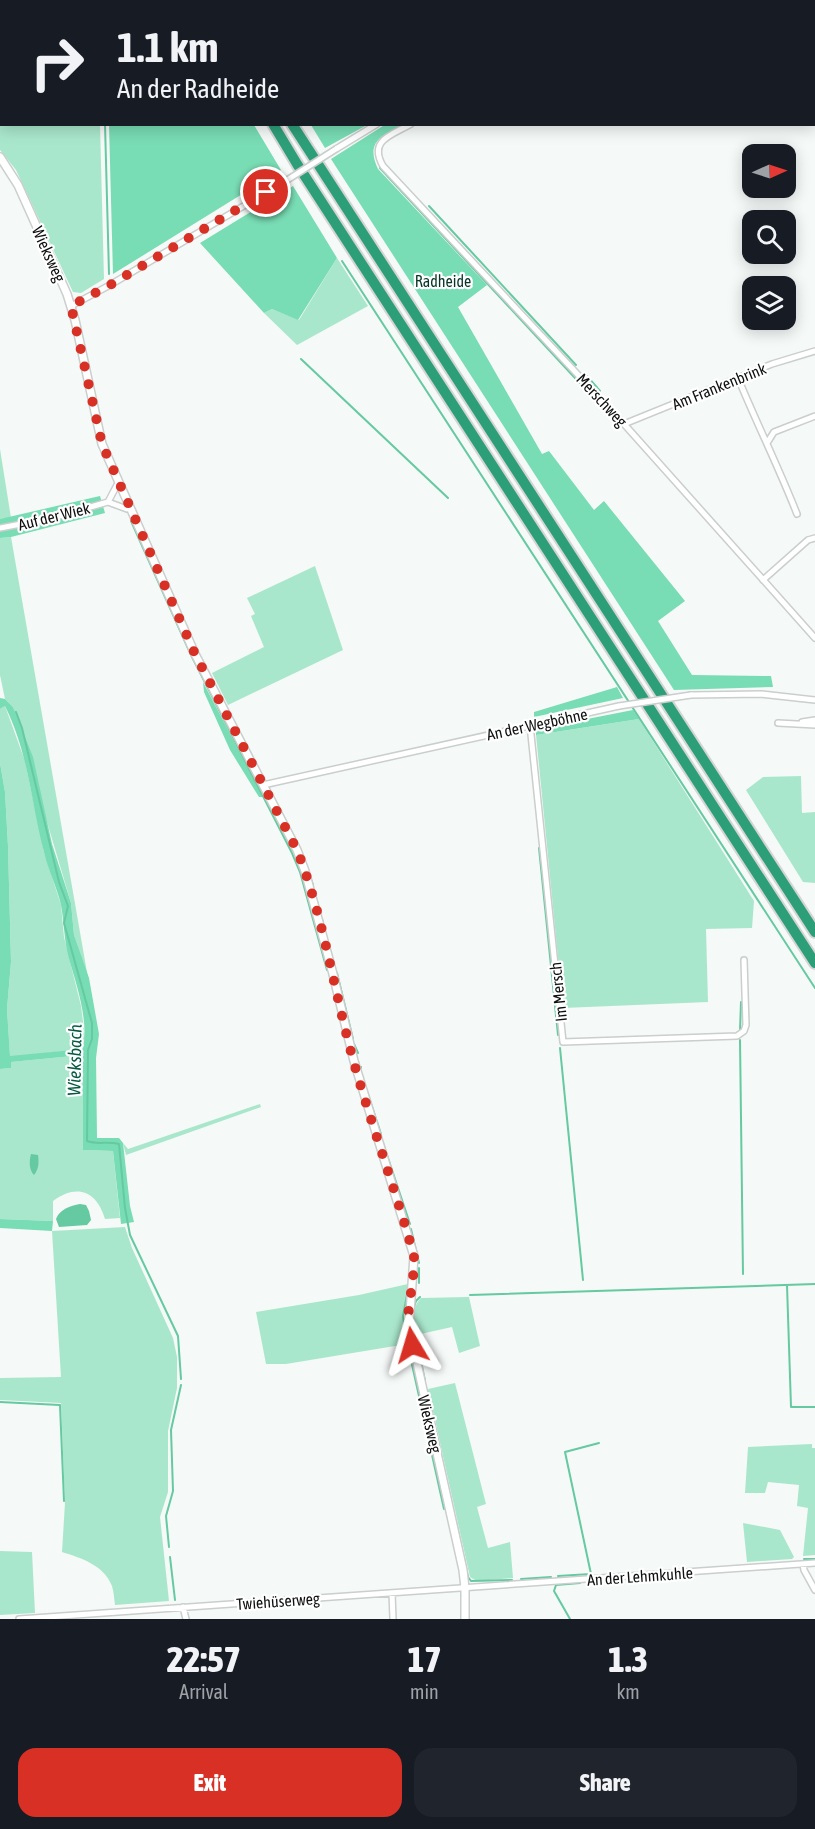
<!DOCTYPE html>
<html lang="en">
<head>
<meta charset="utf-8">
<style>
	:root { --surface:#171b24; --page:#20242c; --text:#f1f3f6; --muted:#9ea1a6; --accent:#d93025 }
	body { margin:0; font-family:"Asap Condensed",sans-serif; background:var(--page); color:var(--text); height:100vh; display:flex; flex-direction:column; font-size:22px; white-space:nowrap }
	* { box-sizing:border-box; margin:0 }
	p { font-size:20px; color:var(--muted) }
	.icon { flex:none; width:33px; height:33px; fill:none; stroke:currentColor; stroke-width:2; stroke-linecap:round; stroke-linejoin:round }
	.map { position:relative; height:1619px; overflow:hidden }
	.drawer { display:flex; flex-direction:column; background:var(--surface); flex:1 }
	.drawer>* { flex:none }
	.hud { position:absolute; left:0px; top:0px; width:816px; height:126px; box-shadow:0 3px 15px #0003; background:#171b24; color:var(--text); overflow:hidden }
	.needle { width:39px; rotate:87deg }
	.tools { position:absolute; left:742px; top:144px; display:grid; gap:12px }
	.tools a { display:grid; place-items:center; width:54px; height:54px; border-radius:12px; background:var(--surface); box-shadow:0 3px 15px #0003; font-size:30px }
	.pin { position:absolute; display:grid; place-items:center; width:51px; height:51px; color:#fff; margin:-26px; border:3px solid #fff; border-radius:50%; box-shadow:0 2px 6px #0007 }
	.me { position:absolute; width:66px; margin:-33px; rotate:353deg; stroke-linejoin:round; filter:drop-shadow(0 0 4px #0008) }
	.turn { display:flex; align-items:center; gap:21px; height:126px; padding:0 18px; font-size:27px }
	.turn .icon { width:78px; height:78px; stroke-width:2.5 }
	.turn b { display:block; font-size:42px; line-height:51px }
	.eta { display:flex; justify-content:space-evenly; align-items:center; height:102px; text-align:center }
	.eta b { font-size:36px; font-weight:800; line-height:42px }
	.button { display:flex; gap:12px; margin-top:auto; padding:12px 18px }
	.button a { flex:1; height:69px; border-radius:18px; background:var(--accent); color:#fff; font-size:24px; font-weight:800; line-height:69px; text-align:center }
	.button a+a { background:var(--page); color:var(--text) }
	.map>svg:first-child { display:block }
</style>
</head>
<body>
<div class="map">
<svg width="815" height="1619" viewBox="0 0 815 1619">
	<rect width="100%" height="100%" fill="#f5f9f7"/>
	<!-- green -->
	<path fill="#a9e7cc" d="M 0,38 L 2,124 L 100,125 L 104,279 L 81,293 L 73,292 L 16,170 L 0,150 Z
		M 337,258 L 368,306 L 297,345 L 264,313 L 272,309 L 299,320 Z
		M 0,449 L 11,518 L 0,519 Z
		M 11,537 L 88,978 L 74,935 L 71,903 L 13,707 L 5,699 L 0,675 L 0,538 Z
		M 315,566 L 343,650 L 228,705 L 212,673 L 264,647 L 251,616 L 255,614 L 247,598 Z
		M 5,706 L 25,761 L 44,852 L 61,905 L 64,937 L 81,1006 L 85,1037 L 84,1049 L 10,1057 L 7,1009 L 11,962 L 8,846 L 5,792 L 0,763 L 0,709 Z
		M 639,719 L 754,901 L 752,928 L 706,929 L 708,1002 L 563,1008 L 536,735 Z
		M 801,776 L 802,813 L 815,812 L 815,883 L 803,882 L 746,790 L 763,777 Z
		M 83,1055 L 84,1150 L 113,1151 L 120,1218 L 105,1219 C 97,1191 77,1183 53,1201 L 53,1221 L 0,1219 L 0,1069 L 10,1068 L 10,1062 Z
		M 260,1104 L 261,1107 L 126,1155 L 123,1143 L 128,1149 Z
		M 125,1227 L 132,1248 L 173,1338 L 177,1357 L 177,1388 L 168,1431 L 168,1492 L 160,1517 L 169,1601 L 115,1605 C 114,1599 114,1592 112,1586 C 104,1565 81,1558 62,1552 L 65,1503 L 61,1403 L 0,1400 L 0,1378 L 61,1377 L 52,1231 Z
		M 408,1284 L 403,1315 L 407,1344 L 286,1364 L 266,1364 L 256,1312 L 359,1295 Z
		M 469,1297 L 480,1346 L 459,1353 L 452,1327 L 416,1335 C 413,1322 411,1308 421,1298 Z
		M 455,1383 L 486,1504 L 477,1507 L 488,1548 L 510,1542 L 513,1578 L 477,1581 L 470,1577 L 428,1389 Z
		M 812,1444 L 812,1448 L 815,1448 L 815,1555 L 803,1556 L 808,1508 L 797,1506 L 799,1485 L 768,1482 L 765,1493 L 745,1493 L 748,1447 Z
		M 743,1523 L 780,1530 L 794,1557 L 792,1559 L 747,1562 Z
		M 0,1551 L 32,1552 L 35,1613 L 0,1615 Z"/>
	<!-- forest -->
	<path fill="#78dcb4" d="M 243,0 L 635,0 L 632,2 Z
		M 386,124 L 403,125 C 382,135 365,142 378,169 L 487,285 L 458,307 L 542,454 L 549,451 L 594,510 L 604,501 L 685,601 L 658,621 L 692,675 L 771,676 L 773,687 L 674,690 L 331,159 Z
		M 109,125 L 254,125 L 281,170 L 113,274 Z
		M 311,125 L 367,125 L 325,148 Z
		M 293,186 L 337,258 L 298,320 L 272,309 L 264,313 L 200,243 Z
		M 100,496 L 105,513 L 11,537 L 0,538 L 0,519 Z
		M 203,682 L 263,797 L 259,797 L 230,750 L 204,692 Z
		M 617,687 L 623,698 L 534,717 L 534,712 Z
		M 0,698 L 5,699 L 13,707 L 33,757 L 52,844 L 71,903 L 74,935 L 89,978 L 99,1034 L 96,1058 L 97,1138 L 119,1138 L 123,1143 L 130,1206 L 134,1222 L 121,1224 L 113,1151 L 83,1150 L 83,1055 L 11,1062 L 11,1068 L 0,1069 L 0,763 L 5,792 L 8,846 L 11,962 L 7,1009 L 10,1056 L 83,1049 C 89,1019 76,984 68,955 C 64,938 64,921 61,905 C 57,887 48,870 44,852 C 31,803 29,754 5,706 L 0,709 Z
		M 633,710 L 639,719 L 536,735 L 536,729 Z
		M 0,1219 L 53,1221 L 52,1231 L 0,1228 Z"/>
	<!-- water -->
	<path fill="#65c9a1" d="M 31,1154 L 38,1155 C 39,1162 39,1169 34,1175 C 29,1170 29,1161 31,1154 Z
		M 80,1204 L 86,1205 L 89,1211 L 91,1220 L 87,1225 L 59,1227 L 56,1219 C 60,1209 70,1206 80,1204 Z"/>
	<g fill="none" stroke-linecap="round" stroke-linejoin="round">
		<!-- stream -->
		<path stroke="#65c9a1" stroke-width="2" d="M 102,0 L 102,2
			M 656,1 L 658,0
			M 105,124 L 109,274
			M 380,168 L 613,419
			M 429,206 L 576,365
			M 342,261 L 815,988
			M 301,359 L 448,498
			M 587,376 L 600,391
			M 131,521 L 191,655 L 292,853 L 300,872 L 327,970
			M 16,712 L 22,728 L 59,882 L 68,906 L 64,923 L 92,1023 L 92,1039 L 88,1050 L 87,1141 C 97,1145 108,1141 119,1144 L 125,1208 L 130,1235 L 178,1336 L 181,1379
			M 539,848 L 558,1035
			M 300,849 L 313,885
			M 315,895 L 321,915
			M 322,919 L 325,931
			M 327,939 L 335,968
			M 337,973 L 353,1039
			M 740,1031 L 741,1002
			M 740,1040 L 743,1274
			M 354,1044 L 358,1053
			M 560,1048 L 583,1280
			M 361,1067 L 360,1070 L 381,1134
			M 383,1143 L 410,1224
			M 411,1229 L 419,1263
			M 419,1268 L 419,1283
			M 787,1285 L 791,1407 L 815,1407
			M 470,1295 L 815,1284
			M 413,1310 L 416,1301 L 420,1297
			M 413,1322 L 425,1381
			M 407,1341 L 403,1316 L 409,1284
			M 409,1351 L 444,1509
			M 427,1390 L 454,1515
			M 0,1402 L 60,1405
			M 60,1405 L 64,1501
			M 456,1522 L 468,1577 L 471,1581 L 512,1580
			M 169,1547 L 166,1516 L 173,1491 L 171,1430 L 181,1385
			M 170,1557 L 175,1600
			M 804,1559 L 815,1559
			M 558,1576 L 591,1574 L 565,1452 L 599,1443
			M 521,1579 L 551,1577
			M 469,1619 L 469,1596
			M 570,1619 L 554,1591 L 556,1585 L 580,1583"/>
		<defs>
			<path id="minor" d="M 644,2 L 647,0
				M 411,124 C 392,135 368,140 383,166 L 624,424 L 815,638
				M 336,149 L 377,124
				M 71,306 L 110,285 L 284,182
				M 738,378 C 757,424 779,468 797,514
				M 624,424 L 772,364 L 815,351
				M 767,443 L 774,432 L 815,416
				M 108,502 L 117,485 L 120,484
				M 0,528 L 52,518 L 108,502 L 127,509 L 130,508
				M 763,580 L 808,540 L 815,538
				M 691,695 L 761,694 L 815,700
				M 802,722 L 815,720
				M 778,723 L 815,725
				M 530,725 L 563,1042 L 737,1036 L 744,1031 L 746,1025 L 744,960
				M 263,785 L 619,706
				M 803,1564 L 804,1570 L 815,1590
				M 392,1593 L 393,1619
				M 183,1607 L 186,1619
				M 19,1619 L 815,1563"/>
			<path id="tertiary" d="M 0,157 L 18,185 L 67,294 L 75,320 L 102,444 L 195,654 L 297,850 L 305,871 L 333,974 L 354,1061 L 414,1256 L 409,1327 L 463,1570 L 465,1588 L 465,1619"/>
			<path id="motorway" d="M 205,0 L 206,2
				M 223,0 L 223,2
				M 273,124 L 297,164 L 815,963
				M 292,124 L 815,932"/>
		</defs>
		<!-- minor casing -->
		<use href="#minor" stroke="#cacecc" stroke-width="8"/>
		<!-- tertiary casing -->
		<use href="#tertiary" stroke="#cacecc" stroke-width="10"/>
		<!-- motorway casing -->
		<use href="#motorway" stroke="#d4d4d4" stroke-width="14"/>
		<!-- minor -->
		<use href="#minor" stroke="#fff" stroke-width="5"/>
		<!-- tertiary -->
		<use href="#tertiary" stroke="#fff" stroke-width="7"/>
		<!-- motorway -->
		<use href="#motorway" stroke="#2d9f78" stroke-width="10"/>
		<defs>
			<path id="minor-bridge" d="M 284,182 L 336,149
				M 619,706 L 691,695"/>
		</defs>
		<!-- minor-bridge casing -->
		<use href="#minor-bridge" stroke="#cacecc" stroke-width="8" stroke-linecap="butt"/>
		<!-- minor-bridge -->
		<use href="#minor-bridge" stroke="#fff" stroke-width="5"/>
	</g>
	<g fill="none" stroke-linecap="round" stroke-linejoin="round">
		<!-- route -->
		<path stroke="#d93025" stroke-width="10" stroke-dasharray="0 18" d="M 266,192 L 110,285 L 71,306 L 102,444 L 195,654 L 297,850 C 324,918 334,992 354,1063 C 372,1127 396,1191 414,1256 L 414,1269 L 408,1316 L 412,1345"/>
	</g>
	<g text-anchor="middle" stroke-width="4.5" stroke-linejoin="round" paint-order="stroke">
		<!-- street labels -->
		<g font-size="16" fill="#0f1010" stroke="#fff">
			<text transform="translate(49 254) rotate(66)" y="6">Wieksweg</text>
			<text transform="translate(719 386) rotate(-22)" y="6">Am Frankenbrink</text>
			<text transform="translate(602 400) rotate(47)" y="6">Merschweg</text>
			<text transform="translate(54 516) rotate(-14)" y="6">Auf der Wiek</text>
			<text transform="translate(537 724) rotate(-12)" y="6">An der Wegböhne</text>
			<text transform="translate(558 992) rotate(-96)" y="6">Im Mersch</text>
			<text transform="translate(430 1424) rotate(77)" y="6">Wieksweg</text>
			<text transform="translate(640 1576) rotate(-4)" y="6">An der Lehmkuhle</text>
			<text transform="translate(278 1601) rotate(-4)" y="6">Twiehüserweg</text>
		</g>
		<!-- park labels -->
		<g font-size="16" fill="#073526" stroke="#fff">
			<text x="443" y="287">Radheide</text>
		</g>
		<!-- water labels -->
		<g font-size="18" font-style="italic" fill="#055a41" stroke="#fff">
			<text transform="translate(75 1060) rotate(-89)" y="6">Wieksbach</text>
		</g>
	</g>
</svg>
<div class="tools">
<a><svg class="needle" viewBox="-14 -14 28 28"><path d="M0-13l5 13h-10z" fill="#e53935"/><path d="M0 13l5-13h-10z" fill="#9ea1a6"/></svg></a>
<a><svg class="icon" aria-label="search" viewBox="0 0 24 24"><circle cx="10" cy="10" r="6"/><path d="M15 15l6 6"/></svg></a>
<a><svg class="icon" aria-label="layers" viewBox="0 0 24 24"><path d="M12 4l9 5-9 5-9-5zM3 14l9 5 9-5"/></svg></a>
</div>
<div class="pin" style="left:266px;top:192px;background:#d93025"><svg class="icon" aria-label="arrive" viewBox="0 0 24 24"><path d="M6 21V4h12l-3 4 3 4H6"/></svg></div>
<svg class="me" style="left:412px;top:1345px" viewBox="-20 -20 40 40"><path d="M0-17L14 15 0 8-14 15z" fill="#d93025" stroke="#fff" stroke-width="4"/></svg>
<div class="hud">
<div class="turn"><svg class="icon" aria-label="right" viewBox="0 0 24 24"><path d="M7 20v-9h11M14 6l5 5-5 5"/></svg><div><b>1.1 km</b>An der Radheide</div></div>
</div>
</div>
<section class="drawer">
<div class="eta">
<div><b>22:57</b><p>Arrival</p></div>
<div><b>17</b><p>min</p></div>
<div><b>1.3</b><p>km</p></div>
</div>
<div class="button"><a>Exit</a><a>Share</a></div>
</section>
</body>
</html>
